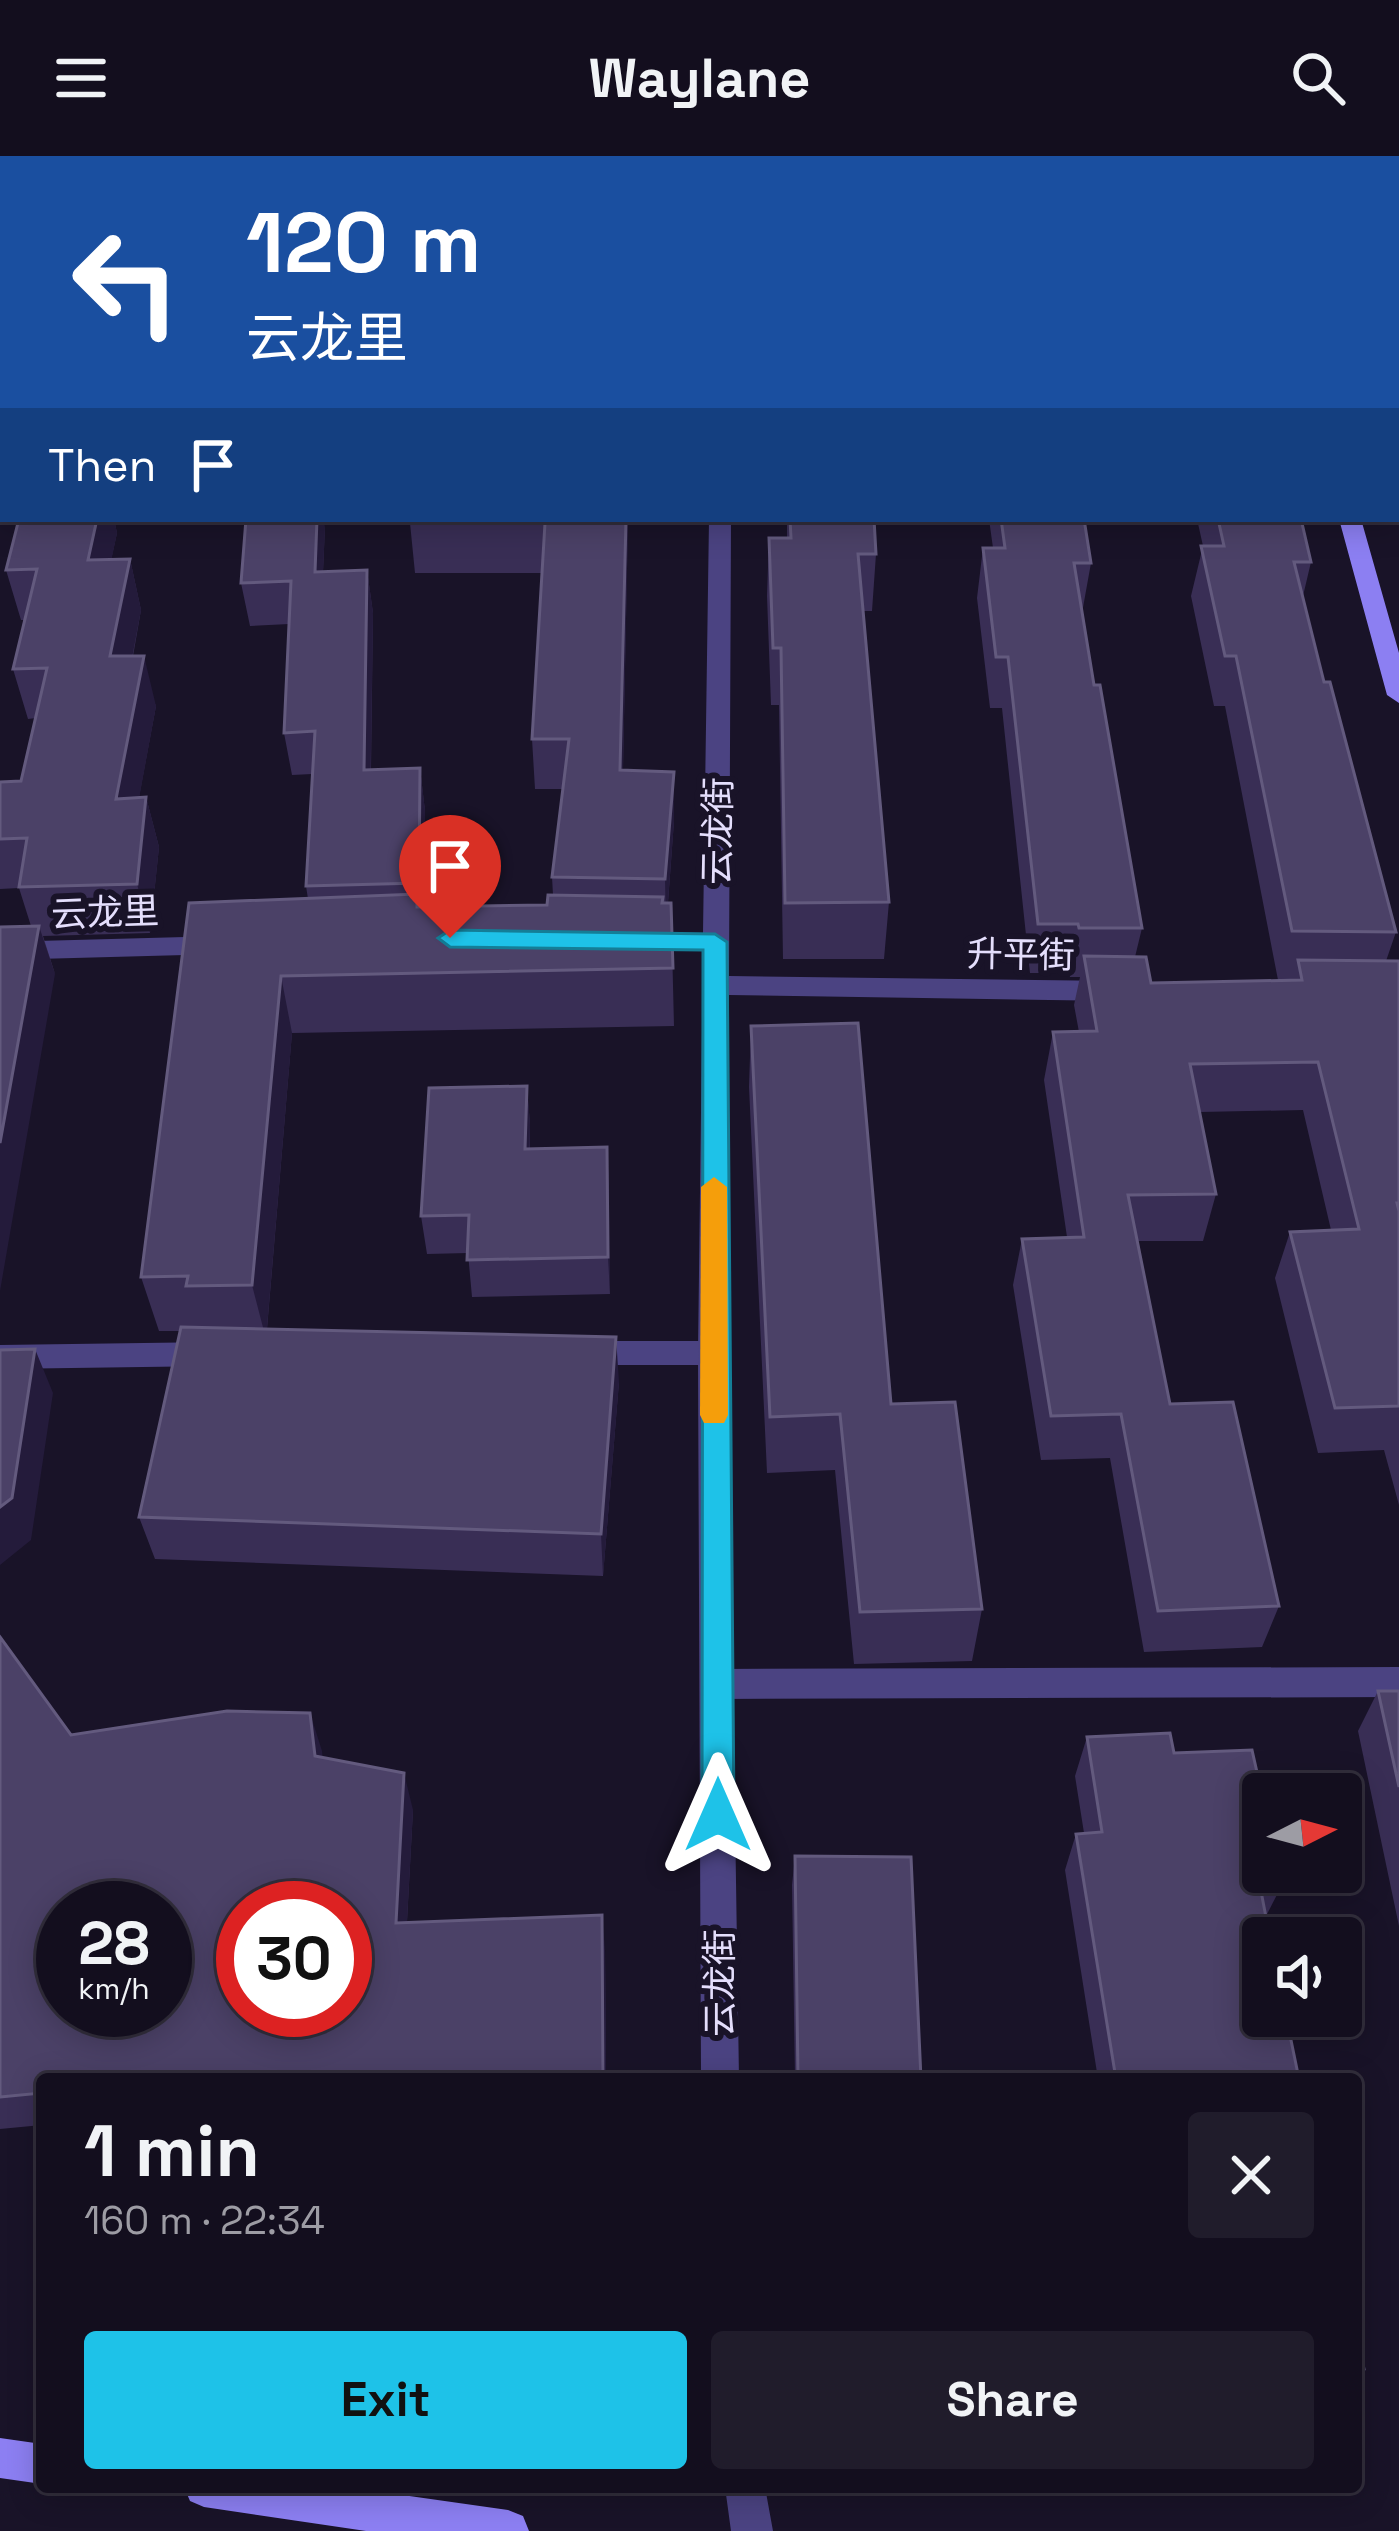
<!DOCTYPE html>
<html lang="en">
<head>
<meta charset="utf-8">
<style>
	:root { --surface:#130e1e; --page:#201c2b; --text:#f1f3f6; --muted:#9d9ca4; --line:#322e3c; --accent:#1ec2e8 }
	body { margin:0; font-family:"Space Grotesk","Noto Sans SC",sans-serif; background:var(--page); color:var(--text); height:100vh; display:flex; flex-direction:column; font-size:45px; white-space:nowrap }
	* { box-sizing:border-box; margin:0 }
	p { font-size:39px; color:var(--muted) }
	.icon { flex:none; width:66px; height:66px; fill:none; stroke:currentColor; stroke-width:2; stroke-linecap:round; stroke-linejoin:round }
	.map { position:relative; flex:1; overflow:hidden }
	.side { position:absolute; left:36px; top:1917px; width:1326px; height:420px; display:flex; flex-direction:column; background:var(--surface); border-radius:12px; box-shadow:0 6px 30px #0003,0 0 0 3px var(--line) }
	.side>* { flex:none }
	.guide { position:absolute; left:0px; top:0px; width:1401px; height:366px; box-shadow:0 6px 30px #0003,0 0 0 3px var(--line); background:#1a4fa0; color:#fff; overflow:hidden }
	.needle { width:78px; rotate:84deg }
	.buttons { position:absolute; left:1242px; top:1617px; display:grid; gap:24px }
	.buttons a { display:grid; place-items:center; width:120px; height:120px; border-radius:12px; background:var(--surface); box-shadow:0 6px 30px #0003,0 0 0 3px var(--line); font-size:60px }
	.speed { position:absolute; left:36px; top:1725px; display:flex; gap:24px; font-size:60px; font-weight:700; text-align:center }
	.speed>* { display:grid; place-content:center; width:156px; height:156px; border-radius:50%; background:var(--surface); box-shadow:0 6px 30px #0003,0 0 0 3px var(--line); line-height:1 }
	.speed small { font-size:30px; font-weight:400 }
	.speed .limit { border:18px solid #d22; background:#fff; color:#111 }
	.pin { position:absolute; display:grid; place-items:center; width:102px; height:102px; color:#fff; margin:-123px -51px; border-radius:50% 50% 50% 0; rotate:-45deg; box-shadow:0 0 12px #0007 }
	.pin .icon { rotate:45deg }
	.me { position:absolute; width:132px; margin:-66px; rotate:0deg; stroke-linejoin:round; filter:drop-shadow(0 0 9px #0008) }
	.turn { display:flex; align-items:center; gap:42px; height:252px; padding:0 48px; font-size:54px }
	.turn .icon { width:156px; height:156px; stroke-width:2.5 }
	.turn b { display:block; font-size:84px; line-height:102px }
	.then { display:flex; align-items:center; height:114px; padding:0 48px; background:#0003; gap:24px; font-size:45px }
	.round { display:grid; place-items:center; flex:none; width:126px; height:126px; border-radius:12px; background:var(--page) }
	.headline { display:flex; align-items:center; justify-content:space-between; height:204px; padding:0 48px }
	h1 { font-size:72px; font-weight:700; line-height:90px }
	.action { display:flex; gap:24px; margin-top:auto; padding:24px 48px }
	.action a { flex:1; height:138px; border-radius:12px; background:var(--accent); color:#111; font-size:48px; font-weight:700; line-height:138px; text-align:center }
	.action a+a { background:var(--page); color:var(--text) }
	header { display:flex; justify-content:space-between; align-items:center; height:156px; padding:0 48px; background:var(--surface); font-size:54px; font-weight:700 }
	.map>svg:first-child { display:block }
</style>
</head>
<body>
<header><svg class="icon" aria-label="menu" viewBox="0 0 24 24"><path d="M4 6h16M4 12h16M4 18h16"/></svg>Waylane<svg class="icon" aria-label="search" viewBox="0 0 24 24"><circle cx="10" cy="10" r="6"/><path d="M15 15l6 6"/></svg></header>
<div class="map">
<svg width="1399" height="2375" viewBox="0 0 1399 2375">
	<rect width="100%" height="100%" fill="#191328"/>
	<g fill="none" stroke-linecap="round" stroke-linejoin="round">
		<!-- lane -->
		<path fill="#4b4382" fill-rule="evenodd" d="M 581,1185 L 713,1185 L 724,1188 L 728,1197 L 724,1206 L 713,1209 L 581,1209 L 570,1206 L 566,1197 L 570,1188 Z
			M 215,1186 L 226,1189 L 230,1198 L 226,1207 L 215,1210 L 0,1213 L 0,1189 Z
			M 1399,1511 L 1399,1541 L 717,1543 L 705,1539 L 700,1528 L 705,1517 L 717,1513 Z"/>
		<!-- street -->
		<path fill="#4b4382" fill-rule="evenodd" d="M 376,0 L 394,0 L 394,3 L 376,3 Z
			M 0,38 L 3,38 L 3,50 L 0,50 Z
			M 1398,54 L 1399,54 L 1399,66 L 1398,66 Z
			M 1398,282 L 1399,282 L 1399,294 L 1398,294 Z
			M 0,346 L 3,346 L 3,360 L 0,360 Z
			M 709,363 L 731,363 L 729,820 L 1117,825 L 1130,835 L 1117,845 L 729,839 L 728,1197 L 739,1923 L 701,1923 L 698,1197 L 703,795 L 636,794 L 623,785 L 636,776 L 703,777 Z
			M 222,780 L 235,789 L 222,798 L 0,804 L 0,786 Z
			M 725,2331 L 765,2331 L 773,2375 L 731,2375 Z"/>
		<!-- secondary -->
		<path fill="#8c7ff2" fill-rule="evenodd" d="M 1246,0 L 1264,0 L 1265,3 L 1247,3 Z
			M 1339,363 L 1361,363 L 1399,497 L 1399,547 L 1387,539 Z
			M 0,2282 L 42,2288 L 42,2328 L 0,2322 Z
			M 184,2331 L 346,2331 L 508,2354 L 523,2360 L 529,2375 L 366,2375 L 204,2351 L 190,2345 Z"/>
	</g>
	<!-- wall -->
	<path fill="#392e55" d="M 753,0 L 830,0 L 830,3 L 753,3 Z
		M 1069,0 L 1206,0 L 1205,3 L 1069,3 Z
		M 0,257 L 3,257 L 3,336 L 0,336 Z
		M 19,363 L 114,363 L 117,377 L 111,404 L 130,403 L 141,454 L 133,500 L 156,550 L 139,641 L 146,641 L 159,691 L 150,777 L 43,780 L 55,818 L 31,770 L 19,732 L 0,733 L 0,626 L 21,625 L 36,562 L 28,563 L 13,513 L 25,464 L 21,464 L 6,414 Z
		M 628,363 L 623,614 L 674,665 L 668,747 L 671,747 L 674,870 L 292,877 L 267,1173 L 619,1226 L 603,1420 L 155,1403 L 139,1361 L 180,1175 L 159,1175 L 141,1121 L 308,743 L 306,730 L 312,618 L 292,619 L 284,577 L 289,468 L 250,470 L 241,427 L 325,371 L 323,416 L 367,414 L 373,457 L 371,614 L 420,612 L 425,655 L 425,751 L 547,749 L 553,739 L 552,721 L 563,633 L 535,633 L 532,583 L 542,417 L 415,417 L 410,367 Z
		M 787,363 L 874,363 L 876,398 L 872,455 L 863,455 L 889,746 L 884,803 L 783,803 L 779,549 L 771,549 L 767,440 L 769,382 L 787,382 Z
		M 989,363 L 1084,363 L 1091,407 L 1082,457 L 1094,529 L 1142,772 L 1135,801 L 1151,827 L 1278,824 L 1225,550 L 1214,550 L 1191,440 L 1203,390 L 1197,363 L 1301,363 L 1311,406 L 1303,440 L 1324,526 L 1396,776 L 1386,805 L 1399,805 L 1399,1349 L 1384,1294 L 1318,1297 L 1275,1122 L 1290,1076 L 1331,1074 L 1303,954 L 1200,956 L 1216,1038 L 1203,1085 L 1137,1085 L 1170,1248 L 1279,1450 L 1262,1491 L 1144,1496 L 1110,1302 L 1041,1304 L 1013,1129 L 1022,1083 L 1067,1081 L 1044,924 L 1053,876 L 1079,876 L 1074,849 L 1080,821 L 1070,821 L 1069,817 L 1030,817 L 1002,552 L 990,552 L 977,442 L 983,392 L 993,392 Z
		M 751,870 L 891,1248 L 982,1453 L 972,1505 L 854,1508 L 835,1314 L 767,1317 L 749,931 Z
		M 527,930 L 530,969 L 530,993 L 607,991 L 610,1138 L 472,1141 L 468,1097 L 427,1098 L 421,1060 Z
		M 0,1481 L 71,1579 L 322,1595 L 322,1601 L 413,1654 L 407,1766 L 605,1793 L 606,1923 L 42,1923 L 42,1969 L 0,1973 Z
		M 1378,1535 L 1399,1535 L 1399,1770 L 1358,1575 Z
		M 1087,1581 L 1174,1597 L 1282,1729 L 1266,1760 L 1299,1923 L 1098,1923 L 1065,1714 L 1076,1678 L 1084,1677 L 1075,1620 Z
		M 795,1700 L 921,1923 L 795,1923 L 792,1729 Z"/>
	<!-- shaded-wall -->
	<path fill="#241b3b" d="M 1158,0 L 1206,0 L 1205,3 L 1158,3 Z
		M 97,363 L 114,363 L 117,377 L 101,454 L 88,404 Z
		M 317,363 L 323,363 L 325,371 L 321,459 L 315,416 Z
		M 626,363 L 628,363 L 622,664 L 620,614 Z
		M 130,403 L 141,454 L 123,550 L 110,500 Z
		M 367,414 L 373,457 L 370,657 L 364,614 Z
		M 144,500 L 156,550 L 130,692 L 116,643 Z
		M 420,612 L 425,655 L 425,769 L 419,727 Z
		M 674,616 L 674,665 L 666,772 L 665,723 Z
		M 146,641 L 159,691 L 150,777 L 137,728 Z
		M 39,770 L 55,818 L 0,1135 L 0,987 Z
		M 281,820 L 292,877 L 266,1183 L 252,1129 Z
		M 527,930 L 530,969 L 529,1031 L 525,993 Z
		M 607,991 L 609,1029 L 610,1138 L 608,1101 Z
		M 616,1181 L 619,1226 L 603,1420 L 601,1378 Z
		M 35,1193 L 53,1237 L 31,1384 L 0,1409 L 0,1351 Z
		M 310,1557 L 322,1595 L 326,1638 L 315,1600 Z
		M 404,1617 L 413,1654 L 405,1801 L 396,1767 Z
		M 602,1759 L 605,1793 L 606,1923 L 603,1923 Z"/>
	<!-- building -->
	<path fill="#4b4167" stroke="#635a7e" stroke-width="3" fill-rule="evenodd" d="M 239,0 L 319,0 L 318,3 L 239,3 Z
		M 436,0 L 488,0 L 488,3 L 436,3 Z
		M 589,0 L 659,0 L 659,3 L 589,3 Z
		M 787,0 L 830,0 L 830,3 L 787,3 Z
		M 922,0 L 996,0 L 996,3 L 922,3 Z
		M 0,257 L 3,257 L 3,308 L 0,308 Z
		M 19,363 L 97,363 L 88,404 L 130,403 L 110,500 L 144,500 L 116,643 L 146,641 L 137,728 L 19,731 L 27,682 L 0,683 L 0,626 L 21,625 L 47,512 L 13,513 L 37,413 L 6,414 Z
		M 246,363 L 317,363 L 315,416 L 367,414 L 364,614 L 420,612 L 419,727 L 306,730 L 315,575 L 284,577 L 291,425 L 241,427 Z
		M 410,363 L 626,363 L 620,614 L 674,616 L 665,723 L 552,721 L 569,583 L 532,583 L 545,367 L 410,367 Z
		M 790,363 L 874,363 L 876,398 L 858,398 L 889,746 L 785,747 L 781,492 L 773,492 L 769,382 L 791,382 Z
		M 1001,363 L 1084,363 L 1091,407 L 1074,407 L 1094,529 L 1100,529 L 1142,772 L 1079,772 L 1078,768 L 1038,768 L 1008,501 L 996,501 L 983,392 L 1005,392 Z
		M 1218,363 L 1301,363 L 1311,406 L 1294,406 L 1324,526 L 1330,526 L 1396,776 L 1292,775 L 1236,500 L 1225,500 L 1201,390 L 1224,390 Z
		M 417,738 L 417,751 L 547,749 L 548,739 L 663,741 L 662,747 L 671,747 L 673,812 L 281,820 L 252,1129 L 186,1130 L 188,1120 L 141,1121 L 189,747 Z
		M 39,770 L 0,987 L 0,771 Z
		M 1084,800 L 1146,801 L 1151,827 L 1302,824 L 1298,804 L 1399,805 L 1399,1047 L 1397,1047 L 1399,1055 L 1399,1250 L 1335,1252 L 1290,1076 L 1359,1073 L 1318,906 L 1190,908 L 1216,1038 L 1128,1039 L 1170,1248 L 1233,1246 L 1279,1450 L 1158,1455 L 1121,1258 L 1051,1260 L 1022,1083 L 1084,1081 L 1053,876 L 1097,875 Z
		M 858,867 L 891,1248 L 955,1246 L 982,1453 L 860,1456 L 840,1258 L 770,1261 L 751,870 Z
		M 527,930 L 525,993 L 607,991 L 608,1101 L 467,1104 L 469,1059 L 421,1060 L 429,932 Z
		M 181,1171 L 616,1181 L 601,1378 L 139,1361 Z
		M 35,1193 L 12,1342 L 0,1351 L 0,1194 Z
		M 0,1481 L 71,1579 L 227,1555 L 310,1557 L 315,1600 L 404,1617 L 396,1767 L 602,1759 L 603,1923 L 238,1923 L 238,1921 L 210,1923 L 42,1923 L 42,1937 L 0,1941 ZM 63,1752 L 165,1752 L 165,1854 L 63,1854 ZM 243,1752 L 345,1752 L 345,1854 L 243,1854 Z
		M 1378,1535 L 1399,1535 L 1399,1631 Z
		M 1170,1577 L 1174,1597 L 1252,1594 L 1263,1643 L 1263,1716 L 1279,1716 L 1282,1729 L 1260,1730 L 1270,1782 L 1263,1782 L 1263,1860 L 1286,1860 L 1299,1923 L 1116,1923 L 1076,1678 L 1102,1676 L 1087,1581 Z
		M 795,1700 L 911,1701 L 921,1923 L 798,1923 Z
		M 1356,2174 L 1364,2213 L 1356,2214 Z"/>
	<!-- route -->
	<path fill="#1ec2e8" stroke="#147e97" stroke-width="3" d="M 450,774 L 715,778 L 727,786 L 734,1659 L 729,1670 L 718,1674 L 707,1670 L 702,1659 L 703,794 L 450,791 L 438,782 Z"/>
	<!-- slow -->
	<path fill="#f59e0b" d="M 714,1021 L 727,1031 L 728,1259 L 724,1267 L 704,1267 L 700,1259 L 701,1031 Z"/>
	<g text-anchor="middle" stroke-width="12" stroke-linejoin="round" paint-order="stroke">
		<!-- street labels -->
		<g font-size="36" fill="#e4defc" stroke="#191328">
			<text transform="translate(717 675) rotate(-89)" y="13">云龙街</text>
			<text transform="translate(105 756) rotate(-2)" y="13">云龙里</text>
			<text transform="translate(1021 798) rotate(1)" y="13">升平街</text>
			<text transform="translate(719 1827) rotate(-90)" y="13">云龙街</text>
		</g>
	</g>
</svg>
<div class="buttons">
<a><svg class="needle" viewBox="-14 -14 28 28"><path d="M0-13l5 13h-10z" fill="#e53935"/><path d="M0 13l5-13h-10z" fill="#9d9ca4"/></svg></a>
<a><svg class="icon" aria-label="sound" viewBox="0 0 24 24"><path d="M4 9h4l5-4v14l-5-4H4zM17 9q2 3 0 6"/></svg></a>
</div>
<div class="speed"><div>28<small>km/h</small></div><div class="limit">30</div></div>
<div class="pin" style="left:450px;top:782px;background:#d93025"><svg class="icon" aria-label="arrive" viewBox="0 0 24 24"><path d="M6 21V4h12l-3 4 3 4H6"/></svg></div>
<svg class="me" style="left:718px;top:1659px" viewBox="-20 -20 40 40"><path d="M0-17L14 15 0 8-14 15z" fill="#1ec2e8" stroke="#fff" stroke-width="4"/></svg>
<div class="guide">
<div class="turn"><svg class="icon" aria-label="left" viewBox="0 0 24 24"><path d="M17 20v-9H6M10 6l-5 5 5 5"/></svg><div><b>120 m</b>云龙里</div></div>
<div class="then">Then<svg class="icon" aria-label="arrive" viewBox="0 0 24 24"><path d="M6 21V4h12l-3 4 3 4H6"/></svg></div>
</div>
<section class="side">
<div class="headline"><div><h1>1 min</h1><p>160 m · 22:34</p></div><a class="round"><svg class="icon" aria-label="close" viewBox="0 0 24 24"><path d="M6 6l12 12M18 6L6 18"/></svg></a></div>
<div class="action"><a>Exit</a><a>Share</a></div>
</section>
</div>
</body>
</html>
